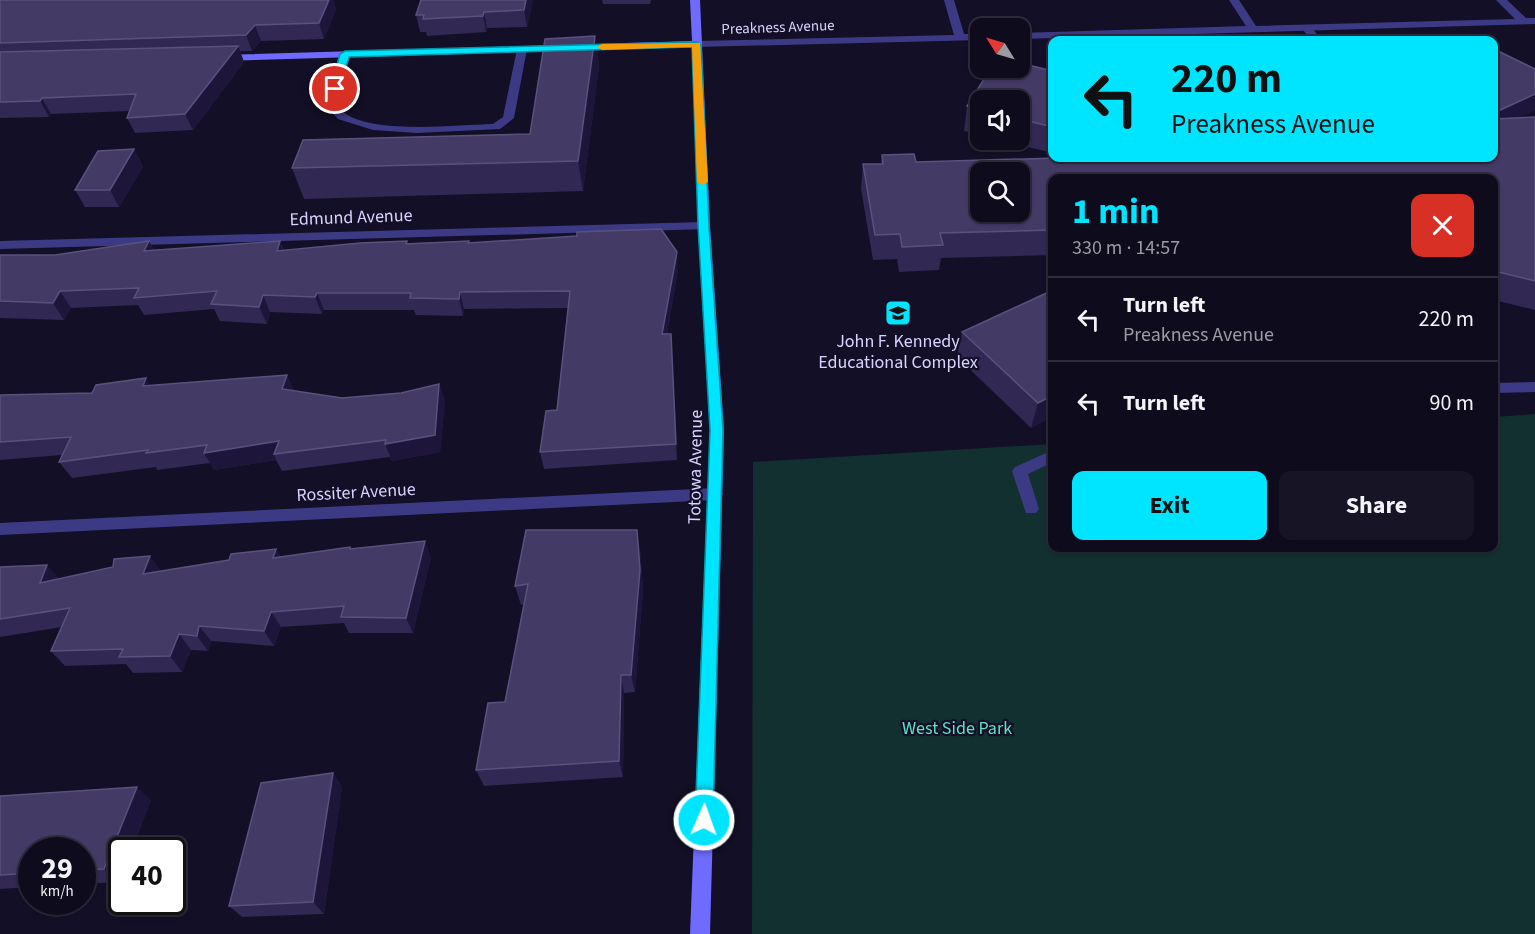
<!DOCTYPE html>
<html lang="en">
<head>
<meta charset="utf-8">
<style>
	:root { --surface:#0e0b1c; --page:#171425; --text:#f1f3f6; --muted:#9b9ba3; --line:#2e2b3b; --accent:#00e5ff }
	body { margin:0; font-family:"Source Sans 3",sans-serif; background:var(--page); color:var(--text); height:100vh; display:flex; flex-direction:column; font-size:22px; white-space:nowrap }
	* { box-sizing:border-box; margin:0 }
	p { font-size:20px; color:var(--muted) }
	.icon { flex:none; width:33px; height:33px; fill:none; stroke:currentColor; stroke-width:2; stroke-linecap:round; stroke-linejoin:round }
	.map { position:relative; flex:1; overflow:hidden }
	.drawer { position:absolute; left:1048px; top:174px; width:450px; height:378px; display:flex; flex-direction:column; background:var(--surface); border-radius:12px; box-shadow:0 2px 4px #0004,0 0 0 2px var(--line) }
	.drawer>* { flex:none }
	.hud { position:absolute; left:1048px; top:36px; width:450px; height:126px; border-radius:12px; box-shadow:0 2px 4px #0004,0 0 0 2px var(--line); background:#00e5ff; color:#111; overflow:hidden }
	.needle { width:39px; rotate:307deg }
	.fabs { position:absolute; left:970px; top:18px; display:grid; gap:12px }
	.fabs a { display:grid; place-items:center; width:60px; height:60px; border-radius:12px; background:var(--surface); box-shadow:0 2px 4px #0004,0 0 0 2px var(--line); font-size:30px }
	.speed { position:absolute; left:18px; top:837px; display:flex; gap:12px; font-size:30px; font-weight:700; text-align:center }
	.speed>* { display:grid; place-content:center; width:78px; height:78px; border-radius:50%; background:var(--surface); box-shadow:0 2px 4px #0004,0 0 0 2px var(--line); line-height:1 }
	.speed small { font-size:15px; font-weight:400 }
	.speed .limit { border:3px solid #111; border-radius:9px; background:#fff; color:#111 }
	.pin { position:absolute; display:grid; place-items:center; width:51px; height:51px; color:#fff; margin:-26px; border:3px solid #fff; border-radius:50%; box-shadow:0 2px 6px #0007 }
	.me { position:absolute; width:66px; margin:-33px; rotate:2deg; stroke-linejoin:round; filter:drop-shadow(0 0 4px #0008) }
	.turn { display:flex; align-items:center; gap:21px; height:126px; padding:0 24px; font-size:27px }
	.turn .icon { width:78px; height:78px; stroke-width:2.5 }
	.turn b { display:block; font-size:42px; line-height:51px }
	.round { display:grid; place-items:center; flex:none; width:63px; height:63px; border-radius:12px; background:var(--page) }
	.headline { display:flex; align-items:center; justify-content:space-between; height:102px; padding:0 24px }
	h1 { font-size:36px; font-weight:700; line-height:45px; color:var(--accent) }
	.cta { display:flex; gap:12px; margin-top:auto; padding:12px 24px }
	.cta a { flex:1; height:69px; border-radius:12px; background:var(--accent); color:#111; font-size:24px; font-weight:700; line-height:69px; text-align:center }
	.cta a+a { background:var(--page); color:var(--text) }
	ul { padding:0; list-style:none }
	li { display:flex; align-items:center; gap:18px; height:84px; padding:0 24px; border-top:2px solid var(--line) }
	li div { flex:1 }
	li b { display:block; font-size:22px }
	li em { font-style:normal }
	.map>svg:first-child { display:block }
</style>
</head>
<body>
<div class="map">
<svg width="1535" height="934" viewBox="0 0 1535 934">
	<rect width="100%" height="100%" fill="#130f26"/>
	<!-- green -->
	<path fill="#12302f" d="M 1535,414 L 1535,934 L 752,934 L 753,462 L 1053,444 L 1053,548 L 1494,548 L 1494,417 Z"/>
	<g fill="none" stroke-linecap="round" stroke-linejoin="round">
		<!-- lane -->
		<path fill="#3d3a85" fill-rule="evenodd" d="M 1302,26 L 1310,26 L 1322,40 L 1312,40 L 1301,28 Z
			M 522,46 L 527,49 L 514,118 L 500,129 L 417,133 L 373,130 L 338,119 L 325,105 L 340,54 L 345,51 L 350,54 L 336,104 C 339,107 342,112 346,114 C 376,134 456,125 493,124 L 503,117 L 517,49 Z
			M 1535,382 L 1535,392 L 1494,393 L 1494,383 Z
			M 1053,450 L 1053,462 L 1028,474 L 1039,509 L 1036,513 L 1026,513 L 1012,471 L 1015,467 Z"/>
		<!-- street -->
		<path fill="#3d3a85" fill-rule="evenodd" d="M 944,0 L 954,0 L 964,34 L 981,34 L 981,40 L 697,47 L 692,44 L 697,41 L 954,35 Z
			M 1229,0 L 1239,0 L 1256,26 L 1515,19 L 1496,0 L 1507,0 L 1526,18 L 1535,18 L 1535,24 L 1020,39 L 1020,33 L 1246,26 Z
			M 704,222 L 708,223 L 708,229 L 0,249 L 0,241 Z
			M 715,488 L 720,490 L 723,494 L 720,498 L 715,500 L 0,535 L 0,523 Z"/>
		<!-- secondary -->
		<path fill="#6f6bff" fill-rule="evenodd" d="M 690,0 L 700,0 L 710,226 L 724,430 L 710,934 L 690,934 L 710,430 L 698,226 L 692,47 L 223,61 L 218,58 L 223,55 L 692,41 Z"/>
	</g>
	<!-- wall -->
	<path fill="#312854" d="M 0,0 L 333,0 L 336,9 L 324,39 L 261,41 L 252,51 L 240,51 L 244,62 L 193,130 L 135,133 L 127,118 L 130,111 L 51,114 L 49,117 L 0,118 Z
		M 533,0 L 527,27 L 487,28 L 486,32 L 427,36 L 426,32 L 420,32 L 416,15 Z
		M 602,0 L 651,0 L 650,4 L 603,4 Z
		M 595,36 L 599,66 L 583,191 L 304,199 L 292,168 L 530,134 Z
		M 1020,63 L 1053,71 L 1053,153 L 999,140 L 1020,140 L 1020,100 L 981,100 L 981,135 L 964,131 L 967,106 L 991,68 L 1020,68 Z
		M 1522,117 L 1535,117 L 1535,310 L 1494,300 L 1494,178 L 1053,178 L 1053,255 L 941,258 L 939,270 L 899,272 L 897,259 L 873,260 L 861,189 L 863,164 L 881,164 L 882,155 L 916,162 L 1494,158 Z
		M 134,149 L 143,167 L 119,207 L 85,207 L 75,190 Z
		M 149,241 L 154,250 L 280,241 L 284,250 L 407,243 L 469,241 L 469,243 L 678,269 L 667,334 L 671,334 L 672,351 L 677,460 L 544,469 L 540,452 L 557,410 L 568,308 L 464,309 L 463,316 L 416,315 L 414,310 L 324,310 L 322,314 L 270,312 L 267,324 L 220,321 L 214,309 L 144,315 L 138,305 L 71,308 L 64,320 L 0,318 L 0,255 L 55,255 Z
		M 962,332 L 1053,416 L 1031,428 L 957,357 Z
		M 287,375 L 294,391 L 342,398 L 401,393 L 439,384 L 445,401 L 440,452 L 392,461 L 390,457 L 282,471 L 276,460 L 214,470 L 210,463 L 157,470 L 156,467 L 72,478 L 59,462 L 62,455 L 0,460 L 0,395 L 92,393 L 151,386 Z
		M 350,547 L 351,549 L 431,557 L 413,633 L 349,633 L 344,623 L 281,627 L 274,646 L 211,641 L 208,651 L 191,650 L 182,672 L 133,673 L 126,664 L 65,666 L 51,651 L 62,627 L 0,637 L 0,567 L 59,579 L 161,571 L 229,560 L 276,549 L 281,557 Z
		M 640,549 L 643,589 L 635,692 L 624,693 L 623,777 L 484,786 L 476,770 L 505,702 L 524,604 L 521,605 L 515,586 Z
		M 333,773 L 342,787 L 324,914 L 242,917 L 229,906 Z
		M 0,795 L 1,796 L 151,800 L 119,882 L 82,884 L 82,850 L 32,850 L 32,887 L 0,889 Z"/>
	<!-- shaded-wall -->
	<path fill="#1d163a" d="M 329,0 L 333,0 L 336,9 L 324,39 L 319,23 Z
		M 526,0 L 533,0 L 527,27 L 524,10 Z
		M 484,12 L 487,28 L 486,32 L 483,16 Z
		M 255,25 L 261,41 L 252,51 L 246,35 Z
		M 595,36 L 599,66 L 583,191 L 578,161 Z
		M 238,46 L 244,62 L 193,130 L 185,114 Z
		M 1535,94 L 1535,111 L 1494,131 L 1494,113 Z
		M 42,98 L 51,114 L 49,117 L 40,101 Z
		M 134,149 L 143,167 L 119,207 L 110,190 Z
		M 149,241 L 158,258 L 144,251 Z
		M 280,241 L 287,258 L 277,251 Z
		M 677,252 L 678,269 L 664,351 L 662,334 Z
		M 60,291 L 71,308 L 64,320 L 53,303 Z
		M 460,292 L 464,309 L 463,316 L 459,299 Z
		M 317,293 L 324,310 L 322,314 L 315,297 Z
		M 263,295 L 270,312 L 267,324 L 259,307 Z
		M 671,334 L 672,351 L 677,460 L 676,444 Z
		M 287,375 L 295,393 L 282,389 Z
		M 146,378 L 156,395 L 143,386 Z
		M 439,384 L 445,401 L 440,452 L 392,461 L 385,444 Z
		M 1053,395 L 1053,416 L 1031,428 L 1038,403 Z
		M 279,441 L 274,454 L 276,460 L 214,470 L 204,453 Z
		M 637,530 L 640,549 L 643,589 L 635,692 L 631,675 Z
		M 425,541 L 431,557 L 413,633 L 406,618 Z
		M 276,549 L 285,565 L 273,558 Z
		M 150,556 L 162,572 L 143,574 Z
		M 47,565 L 61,581 L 40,583 Z
		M 271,612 L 281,627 L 274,646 L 264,631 Z
		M 199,626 L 211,641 L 208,651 L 197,636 Z
		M 179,634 L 191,650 L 182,672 L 170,656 Z
		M 621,675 L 624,693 L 623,777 L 619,761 Z
		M 333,773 L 342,787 L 324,914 L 313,902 Z
		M 137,787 L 151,800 L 131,850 L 122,850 L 122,876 L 119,882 L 104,869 Z"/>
	<!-- building -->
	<path fill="#433a66" stroke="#5a527e" stroke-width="1.5" fill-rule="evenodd" d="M 0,0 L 329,0 L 319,23 L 255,25 L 246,35 L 0,43 Z
		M 421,0 L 526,0 L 524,10 L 484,12 L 483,16 L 423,19 L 424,15 L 416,15 Z
		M 595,36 L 578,161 L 292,168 L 303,140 L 530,134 L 545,39 Z
		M 238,46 L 185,114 L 127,118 L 136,94 L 42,98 L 40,101 L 0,102 L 0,52 Z
		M 1494,49 L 1535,69 L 1535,94 L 1494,113 Z
		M 1020,63 L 1053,71 L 1053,127 L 1020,119 L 1020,100 L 981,100 L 981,110 L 967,106 L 991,68 L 1020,68 Z
		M 1535,117 L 1535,281 L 1494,271 L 1494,178 L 1053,178 L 1053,230 L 940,233 L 943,245 L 902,247 L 900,234 L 875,235 L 863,164 L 883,164 L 882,155 L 914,154 L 916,162 L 1057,158 L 1494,158 L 1494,119 ZM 981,172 L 1020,172 L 1020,212 L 981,212 Z
		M 134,149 L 110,190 L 75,190 L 98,151 Z
		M 661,229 L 677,252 L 662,334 L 671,334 L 676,444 L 540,452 L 546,411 L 557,410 L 570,291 L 460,292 L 459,299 L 410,298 L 411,293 L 317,293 L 315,297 L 263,295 L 259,307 L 211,304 L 217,291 L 134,298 L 139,288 L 60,291 L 53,303 L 0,301 L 0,255 L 55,255 L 149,241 L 144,251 L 280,241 L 277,251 L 360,243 L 407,241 L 406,244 L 469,241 L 468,243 L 577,236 L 577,232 Z
		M 1053,290 L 1053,395 L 1038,403 L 962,332 Z
		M 287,375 L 282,389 L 342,398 L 401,393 L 439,384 L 435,435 L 385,444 L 386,440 L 274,454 L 279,441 L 204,453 L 207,445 L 146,453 L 148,450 L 59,462 L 71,437 L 0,442 L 0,395 L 92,393 L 96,385 L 146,378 L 143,386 Z
		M 526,530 L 637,530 L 640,570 L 631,675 L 621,675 L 619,761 L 476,770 L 488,703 L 505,702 L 528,584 L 515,586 Z
		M 425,541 L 406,618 L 341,617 L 344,606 L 271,612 L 264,631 L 199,626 L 197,636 L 179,634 L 170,656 L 119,657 L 123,649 L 51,651 L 70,608 L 0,619 L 0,567 L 47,565 L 40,583 L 113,567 L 114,559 L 150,556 L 143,574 L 229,560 L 231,554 L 276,549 L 273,558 L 350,547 L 350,549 Z
		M 333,773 L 313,902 L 229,906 L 261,783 Z
		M 137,787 L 104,869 L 82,870 L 82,850 L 32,850 L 32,873 L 0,875 L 0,796 Z"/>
	<!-- route -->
	<path fill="#00e5ff" stroke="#0095a6" stroke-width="1.5" d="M 697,42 L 701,45 L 709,226 L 723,430 L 713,820 L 710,826 L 704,829 L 698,826 L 695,820 L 710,430 L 698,226 L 692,47 L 349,57 L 340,89 L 335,92 L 330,89 L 340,54 L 345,51 Z"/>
	<!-- slow -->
	<path fill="#f59e0b" d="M 700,43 L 708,182 L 702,185 L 697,182 L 692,47 L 602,50 L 597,47 L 602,44 Z"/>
	<!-- icons -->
	<defs>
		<symbol id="school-square" viewBox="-11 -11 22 22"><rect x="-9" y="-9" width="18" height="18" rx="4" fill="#00e5ff" stroke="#130f26"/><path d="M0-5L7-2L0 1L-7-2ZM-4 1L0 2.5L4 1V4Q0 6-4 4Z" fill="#111"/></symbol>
	</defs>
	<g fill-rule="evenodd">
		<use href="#school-square" x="883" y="298" width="30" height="30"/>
	</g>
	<g text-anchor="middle" stroke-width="4.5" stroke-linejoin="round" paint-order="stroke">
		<!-- far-street labels -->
		<g font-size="15" fill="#d9d4ff" stroke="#130f26">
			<text transform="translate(778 27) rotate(-2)" y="5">Preakness Avenue</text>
		</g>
		<!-- street labels -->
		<g font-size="18" fill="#d9d4ff" stroke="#130f26">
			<text transform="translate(351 217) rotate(-2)" y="6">Edmund Avenue</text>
			<text transform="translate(695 467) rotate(-89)" y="6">Totowa Avenue</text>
			<text transform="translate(356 492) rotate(-3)" y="6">Rossiter Avenue</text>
		</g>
		<!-- poi labels -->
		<g font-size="18" fill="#d9d4ff" stroke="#130f26">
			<text x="898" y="347">John F. Kennedy<tspan x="898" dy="21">Educational Complex</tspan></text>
		</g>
		<!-- park labels -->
		<g font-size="18" fill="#5fe0c0" stroke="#130f26">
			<text x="957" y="734">West Side Park</text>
		</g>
	</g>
</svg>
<div class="fabs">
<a><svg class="needle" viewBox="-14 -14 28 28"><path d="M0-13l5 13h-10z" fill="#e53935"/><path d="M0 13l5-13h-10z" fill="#9b9ba3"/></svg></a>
<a><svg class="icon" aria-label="sound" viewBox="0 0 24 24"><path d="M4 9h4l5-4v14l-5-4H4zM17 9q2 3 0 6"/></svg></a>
<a><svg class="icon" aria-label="search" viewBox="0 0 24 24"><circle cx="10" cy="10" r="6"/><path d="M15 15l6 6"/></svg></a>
</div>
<div class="speed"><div>29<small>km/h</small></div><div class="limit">40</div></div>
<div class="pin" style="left:335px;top:89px;background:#d93025"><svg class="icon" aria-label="arrive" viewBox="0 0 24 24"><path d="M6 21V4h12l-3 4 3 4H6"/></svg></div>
<svg class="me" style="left:704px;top:820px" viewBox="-20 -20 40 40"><circle r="17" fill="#00e5ff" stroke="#fff" stroke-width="3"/><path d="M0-11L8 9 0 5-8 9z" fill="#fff"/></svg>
<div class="hud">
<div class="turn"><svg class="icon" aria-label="left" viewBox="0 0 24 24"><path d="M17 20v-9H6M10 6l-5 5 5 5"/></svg><div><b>220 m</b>Preakness Avenue</div></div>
</div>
<section class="drawer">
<div class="headline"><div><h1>1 min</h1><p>330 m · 14:57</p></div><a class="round" style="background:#d93025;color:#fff"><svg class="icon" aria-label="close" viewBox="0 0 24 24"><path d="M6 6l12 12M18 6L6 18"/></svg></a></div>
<ul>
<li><svg class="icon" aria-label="left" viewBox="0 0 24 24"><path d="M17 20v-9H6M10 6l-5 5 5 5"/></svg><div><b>Turn left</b><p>Preakness Avenue</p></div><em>220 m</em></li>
<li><svg class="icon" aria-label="left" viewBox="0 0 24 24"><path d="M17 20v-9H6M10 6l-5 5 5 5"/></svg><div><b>Turn left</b></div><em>90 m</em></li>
</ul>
<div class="cta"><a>Exit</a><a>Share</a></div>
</section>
</div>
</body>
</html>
